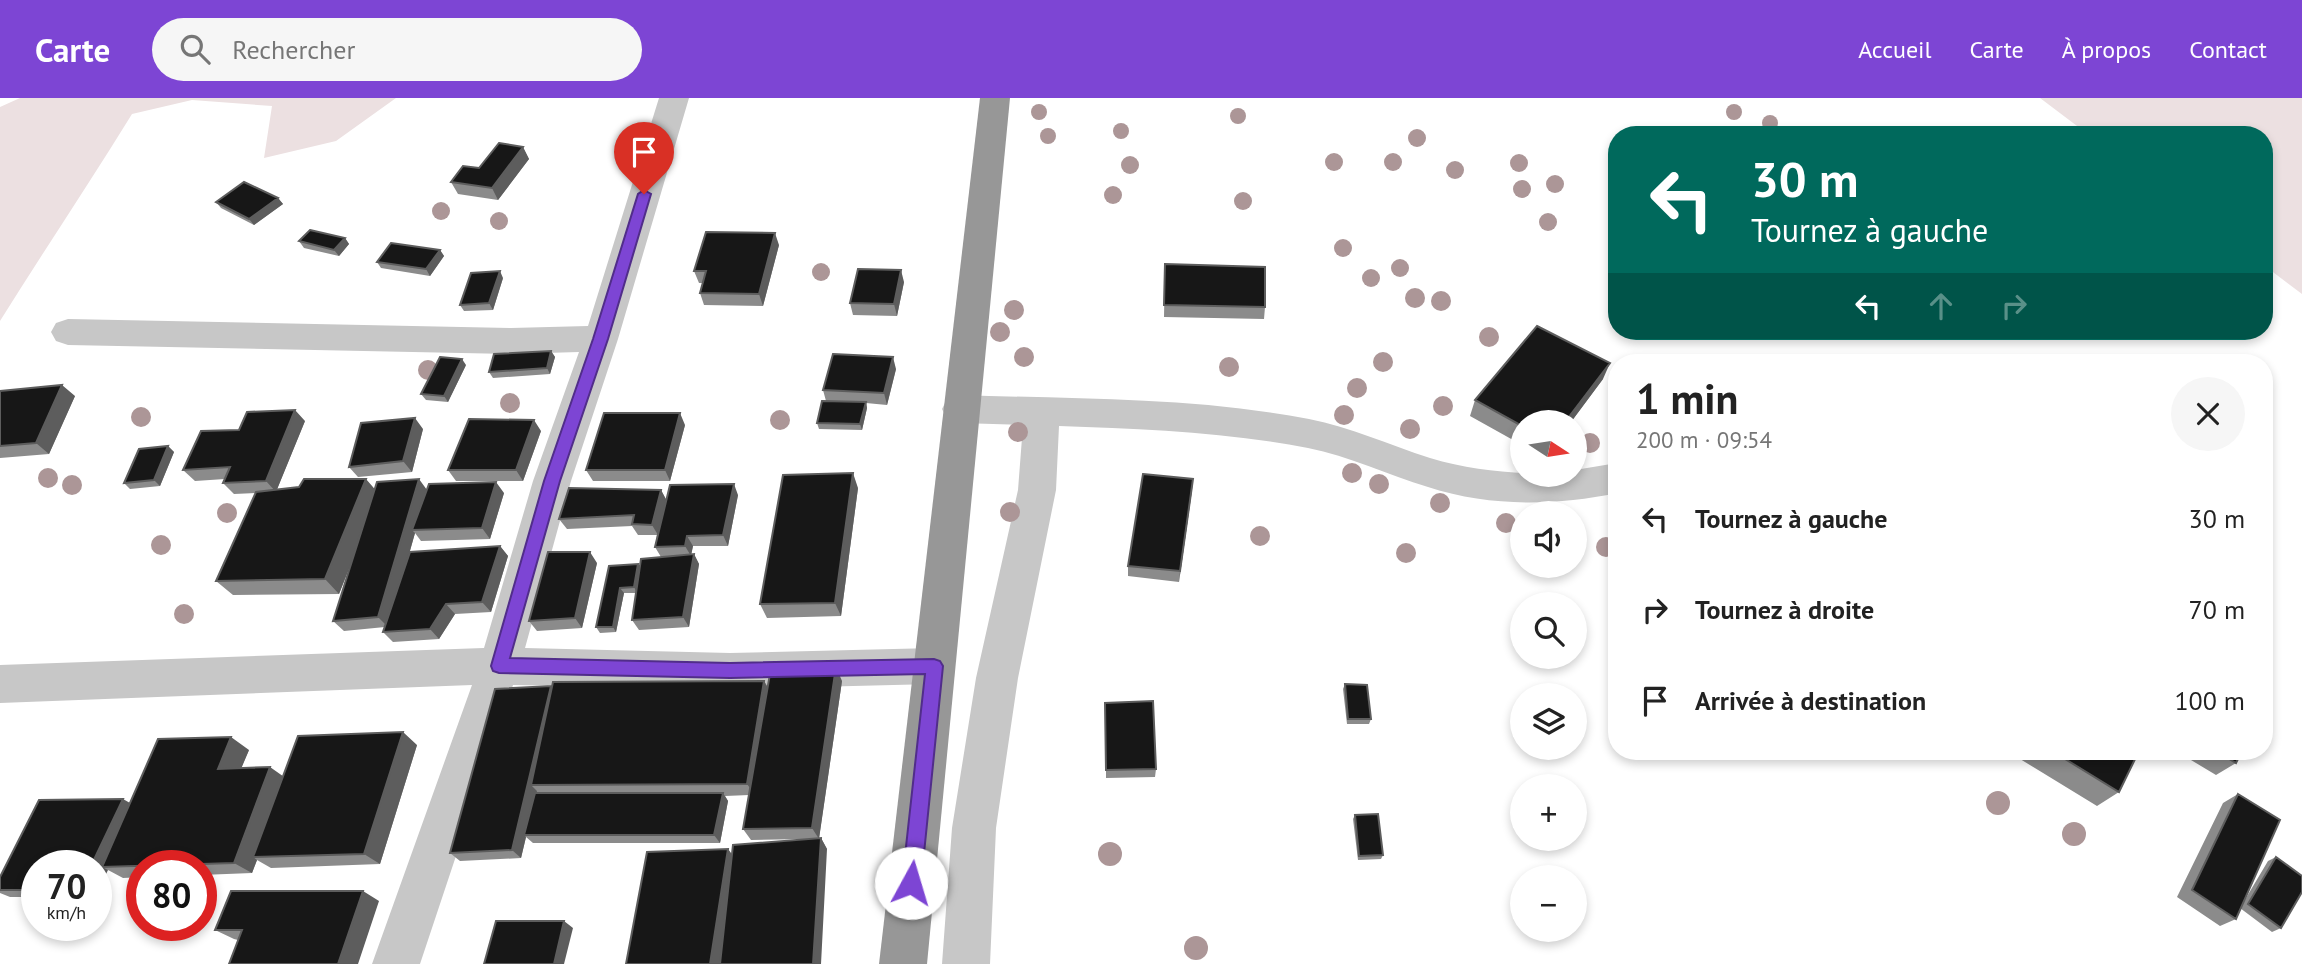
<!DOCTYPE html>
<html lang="fr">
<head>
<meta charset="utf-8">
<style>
	:root { --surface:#fff; --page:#f6f6f6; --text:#222; --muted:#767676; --accent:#7d45d4 }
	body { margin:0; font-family:"PT Sans",sans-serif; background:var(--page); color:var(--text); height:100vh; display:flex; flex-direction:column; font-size:26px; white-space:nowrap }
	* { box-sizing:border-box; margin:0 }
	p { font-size:23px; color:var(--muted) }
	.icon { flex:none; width:38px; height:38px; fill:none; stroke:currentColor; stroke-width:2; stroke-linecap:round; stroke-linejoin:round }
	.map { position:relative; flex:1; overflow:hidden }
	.details { position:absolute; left:1608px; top:256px; width:665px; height:406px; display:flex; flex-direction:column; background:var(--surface); border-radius:28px; box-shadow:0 4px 10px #0003 }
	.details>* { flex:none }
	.top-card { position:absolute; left:1608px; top:28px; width:665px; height:214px; border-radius:28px; box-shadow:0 4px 10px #0003; background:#00695c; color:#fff; overflow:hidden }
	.needle { width:46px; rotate:102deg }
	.controls { position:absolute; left:1510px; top:312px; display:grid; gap:14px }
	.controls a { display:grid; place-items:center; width:77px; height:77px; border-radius:50%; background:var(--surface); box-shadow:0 4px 10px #0003; font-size:35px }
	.speed { position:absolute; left:21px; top:752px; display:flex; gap:14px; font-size:35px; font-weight:700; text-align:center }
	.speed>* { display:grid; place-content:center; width:91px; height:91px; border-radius:50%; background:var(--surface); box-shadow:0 4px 10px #0003; line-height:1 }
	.speed small { font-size:18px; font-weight:400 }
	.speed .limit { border:10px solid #d22; background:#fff; color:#111 }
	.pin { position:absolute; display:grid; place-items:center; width:60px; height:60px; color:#fff; margin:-72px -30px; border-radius:50% 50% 50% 0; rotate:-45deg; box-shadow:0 0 7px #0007 }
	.pin .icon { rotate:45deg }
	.me { position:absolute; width:77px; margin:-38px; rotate:6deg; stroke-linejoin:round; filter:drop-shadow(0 0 5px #0008) }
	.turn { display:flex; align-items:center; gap:24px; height:147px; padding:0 28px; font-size:32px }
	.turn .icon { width:91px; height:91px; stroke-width:2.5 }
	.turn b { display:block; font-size:49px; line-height:60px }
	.lanes { display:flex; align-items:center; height:66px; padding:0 28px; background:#0003; justify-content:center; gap:35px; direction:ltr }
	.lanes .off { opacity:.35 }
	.round { display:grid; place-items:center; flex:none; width:74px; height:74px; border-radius:37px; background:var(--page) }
	.headline { display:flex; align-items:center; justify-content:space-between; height:119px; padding:0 28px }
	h1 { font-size:42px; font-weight:700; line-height:52px }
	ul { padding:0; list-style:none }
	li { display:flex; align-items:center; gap:21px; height:91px; padding:0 28px }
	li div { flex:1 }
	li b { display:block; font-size:26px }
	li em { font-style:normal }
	header { display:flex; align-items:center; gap:42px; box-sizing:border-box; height:98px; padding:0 35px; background:var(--accent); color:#fff }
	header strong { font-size:33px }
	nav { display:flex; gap:38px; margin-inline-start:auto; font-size:24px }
	.search { width:490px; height:63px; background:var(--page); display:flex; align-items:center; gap:18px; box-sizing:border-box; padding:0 24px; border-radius:38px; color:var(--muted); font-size:26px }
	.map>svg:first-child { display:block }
</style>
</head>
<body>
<header>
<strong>Carte</strong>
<div class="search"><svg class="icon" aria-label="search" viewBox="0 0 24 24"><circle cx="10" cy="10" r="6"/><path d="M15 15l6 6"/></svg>Rechercher</div>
<nav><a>Accueil</a><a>Carte</a><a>À propos</a><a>Contact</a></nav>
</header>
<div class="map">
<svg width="2302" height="866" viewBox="0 0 2302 866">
	<rect width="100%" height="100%" fill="#fff"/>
	<!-- green -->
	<path fill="#ece0e1" d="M 20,0 L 396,0 L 336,43 L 264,60 L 272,8 L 192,2 L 132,16 C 89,86 43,154 0,223 L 0,9 Z
		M 2040,0 L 2302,0 L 2302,196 L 2265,168 L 2264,37 L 2089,37 Z"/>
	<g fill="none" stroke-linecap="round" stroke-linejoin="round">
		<!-- street -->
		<path fill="#c7c7c7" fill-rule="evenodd" d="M 659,0 L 689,0 L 618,241 L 571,383 L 525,550 L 730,555 L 934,550 L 949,555 L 955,568 L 949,581 L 934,586 L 730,591 L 513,587 L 420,866 L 372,866 L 472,587 L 0,605 L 0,567 L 484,550 L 533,383 L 579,254 L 511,256 L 68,247 L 56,243 L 51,234 L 56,225 L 68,221 L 511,230 L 588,228 Z
			M 960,297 C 1076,301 1194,299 1309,321 C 1351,329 1389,347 1430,360 C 1479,375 1526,376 1575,376 L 1575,372 L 1617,365 L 1617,395 C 1554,408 1490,409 1428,389 C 1388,377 1349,358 1308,350 C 1226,334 1142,331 1059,328 L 1056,392 L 1018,580 L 996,730 L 990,866 L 942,866 L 952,730 L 976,580 L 1018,392 L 1023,327 L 960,325 L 947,321 L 942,311 L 947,301 Z"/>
		<!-- highway -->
		<path fill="#979797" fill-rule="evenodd" d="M 980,0 L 1010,0 L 927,866 L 879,866 Z"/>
	</g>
	<!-- trees -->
	<g fill="#ac9697">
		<circle cx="1039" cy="14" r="8"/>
		<circle cx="1734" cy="14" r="8"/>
		<circle cx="1238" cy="18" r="8"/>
		<circle cx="1770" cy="25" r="8"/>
		<circle cx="1121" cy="33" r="8"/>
		<circle cx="1048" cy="38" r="8"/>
		<circle cx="1417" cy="40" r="9"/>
		<circle cx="1334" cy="64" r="9"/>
		<circle cx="1393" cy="64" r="9"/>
		<circle cx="1519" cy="65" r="9"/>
		<circle cx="1130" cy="67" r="9"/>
		<circle cx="1455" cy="72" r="9"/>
		<circle cx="1555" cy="86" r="9"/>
		<circle cx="1522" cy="91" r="9"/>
		<circle cx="1113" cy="97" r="9"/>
		<circle cx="1243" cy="103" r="9"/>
		<circle cx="441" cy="113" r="9"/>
		<circle cx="499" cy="123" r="9"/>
		<circle cx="1548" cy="124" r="9"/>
		<circle cx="1343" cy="150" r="9"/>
		<circle cx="1400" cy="170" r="9"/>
		<circle cx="821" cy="174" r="9"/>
		<circle cx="1371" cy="180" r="9"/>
		<circle cx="1415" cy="200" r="10"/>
		<circle cx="1441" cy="203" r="10"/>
		<circle cx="1014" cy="212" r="10"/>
		<circle cx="1000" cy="234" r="10"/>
		<circle cx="1489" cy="239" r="10"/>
		<circle cx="1024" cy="259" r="10"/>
		<circle cx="1383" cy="264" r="10"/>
		<circle cx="1229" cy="269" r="10"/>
		<circle cx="428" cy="272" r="10"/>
		<circle cx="1357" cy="290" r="10"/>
		<circle cx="510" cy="305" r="10"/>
		<circle cx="1443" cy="308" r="10"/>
		<circle cx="1344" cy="317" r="10"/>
		<circle cx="141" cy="319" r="10"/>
		<circle cx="780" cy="322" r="10"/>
		<circle cx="1410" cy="331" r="10"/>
		<circle cx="1018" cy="334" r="10"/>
		<circle cx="1590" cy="345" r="10"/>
		<circle cx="1352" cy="375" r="10"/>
		<circle cx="48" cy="380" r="10"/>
		<circle cx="1379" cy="386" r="10"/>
		<circle cx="72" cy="387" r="10"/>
		<circle cx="1440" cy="405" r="10"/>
		<circle cx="1010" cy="414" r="10"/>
		<circle cx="227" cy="415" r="10"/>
		<circle cx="1506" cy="425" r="10"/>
		<circle cx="1260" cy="438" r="10"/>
		<circle cx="161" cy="447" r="10"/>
		<circle cx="1606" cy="449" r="10"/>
		<circle cx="1406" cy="455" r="10"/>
		<circle cx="184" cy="516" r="10"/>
		<circle cx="1998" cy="705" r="12"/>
		<circle cx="2074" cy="736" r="12"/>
		<circle cx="1110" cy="756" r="12"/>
		<circle cx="1196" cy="850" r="12"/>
	</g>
	<!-- wall -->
	<path fill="#8b8b8b" d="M 523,49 L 529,61 L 498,102 L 458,96 L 451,84 Z
		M 278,100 L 283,106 L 254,127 L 221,110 L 216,104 Z
		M 345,140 L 349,146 L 339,158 L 304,150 L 299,143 Z
		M 779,147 L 763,208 L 704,207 L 700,195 L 703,185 L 699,185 L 694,173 Z
		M 440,152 L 444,158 L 430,178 L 381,170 L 377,164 Z
		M 1165,166 L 1265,209 L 1264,221 L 1164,219 Z
		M 503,180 L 493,212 L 464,213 L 460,207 Z
		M 904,184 L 897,218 L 853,217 L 850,205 Z
		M 551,253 L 555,259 L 550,276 L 493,280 L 489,274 Z
		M 466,267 L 448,304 L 426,302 L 421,296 Z
		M 896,271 L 887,307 L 866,305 L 867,310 L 862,332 L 819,331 L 817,325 L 826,303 L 823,292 Z
		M 1603,281 L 1571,324 L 1522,324 L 1522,347 L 1470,318 L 1475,302 Z
		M 0,293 L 75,298 L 49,356 L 0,360 Z
		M 305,323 L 277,391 L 427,392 L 504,395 L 490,441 L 421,443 L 415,435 L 405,471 L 500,448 L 508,458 L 491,514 L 455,516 L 439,541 L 393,544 L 383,534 L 385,529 L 344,533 L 333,523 L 353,460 L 339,496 L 233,497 L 216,483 L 256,395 L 234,396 L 223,385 L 225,381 L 195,383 L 183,372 Z
		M 685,327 L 670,383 L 593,383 L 586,372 Z
		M 423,331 L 412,374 L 358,379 L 349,369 Z
		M 541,333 L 523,383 L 456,383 L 448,372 Z
		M 168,348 L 174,354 L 160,388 L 130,391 L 124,385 Z
		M 1193,381 L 1192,392 L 1179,484 L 1128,478 L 1128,468 Z
		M 858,390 L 841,518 L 767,520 L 760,506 Z
		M 661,392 L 666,402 L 738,397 L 728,448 L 693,448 L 691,456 L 694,456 L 699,466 L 689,529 L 639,532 L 632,522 L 636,495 L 624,495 L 616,534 L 600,535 L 596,529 L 609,468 L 640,469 L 661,459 L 655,449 L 657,437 L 638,437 L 632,428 L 567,431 L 559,421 Z
		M 597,465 L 582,530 L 537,533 L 529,523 Z
		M 764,583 L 768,589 L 842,583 L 819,740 L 821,740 L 827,751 L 626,866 L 728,751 L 732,757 L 807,741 L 751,742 L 743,731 L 749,697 L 725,698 L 728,703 L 720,745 L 533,745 L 526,739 L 521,760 L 460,763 L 450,755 L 495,591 Z
		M 1345,586 L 1371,621 L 1369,626 L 1347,626 L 1343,591 Z
		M 417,647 L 380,766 L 271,770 L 257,762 L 252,775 L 201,777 L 201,768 L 142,768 L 142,779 L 123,780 L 108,772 L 37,768 L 37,799 L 10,799 L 0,795 L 0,779 L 130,705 L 249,652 L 241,670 L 283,678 Z
		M 2007,653 L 2139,653 L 2119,694 L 2097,708 Z
		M 2176,653 L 2242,653 L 2236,665 L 2216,677 Z
		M 1156,671 L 1155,679 L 1106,680 L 1106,672 Z
		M 2238,696 L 2243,805 L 2268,763 L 2276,759 L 2281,830 L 2272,834 L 2240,810 L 2236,821 L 2220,828 L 2177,799 L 2223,705 Z
		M 1355,717 L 1383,757 L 1381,761 L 1358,762 L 1353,721 Z
		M 379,803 L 238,842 L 234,841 L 215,832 Z"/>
	<!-- shaded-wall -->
	<path fill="#5d5d5d" d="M 523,49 L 529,61 L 498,102 L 492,90 Z
		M 278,100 L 283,106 L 254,127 L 249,121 Z
		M 775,135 L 779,147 L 763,208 L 759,196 Z
		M 345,140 L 349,146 L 339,158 L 334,152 Z
		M 440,152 L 444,158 L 430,178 L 426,171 Z
		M 901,172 L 904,184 L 897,218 L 894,206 Z
		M 500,173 L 503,180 L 493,212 L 489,205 Z
		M 551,253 L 555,259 L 550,276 L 547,270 Z
		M 893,259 L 896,271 L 887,307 L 884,295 Z
		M 462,261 L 466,267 L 448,304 L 444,298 Z
		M 1610,265 L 1603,281 L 1571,324 L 1565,324 Z
		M 62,287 L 75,298 L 49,356 L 36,345 Z
		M 866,304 L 867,310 L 862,332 L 860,326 Z
		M 295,312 L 305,323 L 276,394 L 266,383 Z
		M 680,315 L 685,327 L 670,383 L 665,372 Z
		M 415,320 L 423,331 L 412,374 L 403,363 Z
		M 534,322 L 541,333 L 523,383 L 516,372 Z
		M 168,348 L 174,354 L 160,388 L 154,382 Z
		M 853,375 L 858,390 L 841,518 L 835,505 Z
		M 366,381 L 379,396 L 339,496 L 325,481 Z
		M 419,381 L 427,392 L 412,432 L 415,435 L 388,529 L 378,519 Z
		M 1193,381 L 1192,392 L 1179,484 L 1180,473 Z
		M 496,384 L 504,395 L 490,441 L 482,430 Z
		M 734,386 L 738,397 L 728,448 L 723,437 Z
		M 661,392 L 667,403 L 658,437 L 652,427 Z
		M 687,438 L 693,448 L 691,458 L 685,448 Z
		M 500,448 L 508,458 L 491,514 L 482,504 Z
		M 590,454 L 597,465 L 582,530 L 575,520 Z
		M 694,456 L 699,466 L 689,529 L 683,519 Z
		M 638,466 L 642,472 L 637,495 L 634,489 Z
		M 620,490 L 624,495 L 616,534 L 613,529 Z
		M 446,506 L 455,516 L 439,541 L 430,531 Z
		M 836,569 L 842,583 L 819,741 L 812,730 Z
		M 764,583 L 771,596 L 755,697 L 747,686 Z
		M 551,588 L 559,598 L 531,687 L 537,693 L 526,737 L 524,737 L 526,739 L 521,760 L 512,752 Z
		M 403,634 L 417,647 L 380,766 L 364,756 Z
		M 231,639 L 249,652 L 236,683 L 218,671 Z
		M 270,669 L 287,681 L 253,759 L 257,762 L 252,775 L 234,765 Z
		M 723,695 L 728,703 L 720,745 L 714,737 Z
		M 123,701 L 137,709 L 102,769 L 108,772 L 96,797 L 96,768 L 91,768 Z
		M 821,740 L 827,751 L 821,866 L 813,866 Z
		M 728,751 L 736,762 L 721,866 L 710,866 Z
		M 363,793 L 379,803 L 358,866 L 338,866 Z
		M 564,823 L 573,830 L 564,866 L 554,866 Z"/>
	<!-- building -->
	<path fill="#171717" stroke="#5d5d5d" stroke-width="2" d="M 499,45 L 523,49 L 492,90 L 451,84 L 463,68 L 479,70 Z
		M 244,84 L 278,100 L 249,121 L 216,104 Z
		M 310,132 L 345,140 L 334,152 L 299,143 Z
		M 706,134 L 775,135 L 759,196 L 700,195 L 706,173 L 694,173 Z
		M 391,145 L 440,152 L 426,171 L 377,164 Z
		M 1165,166 L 1265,169 L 1265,209 L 1164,207 Z
		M 858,171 L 901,172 L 894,206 L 850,205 Z
		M 500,173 L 489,205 L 460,207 L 471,175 Z
		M 1537,228 L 1610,265 L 1565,324 L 1522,324 L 1522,328 L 1475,302 Z
		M 551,253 L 547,270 L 489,274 L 494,256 Z
		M 833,256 L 893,259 L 884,295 L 823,292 Z
		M 440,259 L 462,261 L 444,298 L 421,296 Z
		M 62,287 L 36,345 L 0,348 L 0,293 Z
		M 822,303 L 866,304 L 860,326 L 817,325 Z
		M 295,312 L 266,383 L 223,385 L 230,369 L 183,372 L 201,333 L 239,332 L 247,314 Z
		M 604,315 L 680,315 L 665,372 L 586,372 Z
		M 415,320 L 403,363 L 349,369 L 361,325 Z
		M 469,321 L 534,322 L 516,372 L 448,372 Z
		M 168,348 L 154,382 L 124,385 L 139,351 Z
		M 853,375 L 835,505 L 760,506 L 783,377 Z
		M 1143,376 L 1193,381 L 1180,473 L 1128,468 Z
		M 304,381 L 366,381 L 325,481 L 216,483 L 256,394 L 299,389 Z
		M 419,381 L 378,519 L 333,523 L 377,384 Z
		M 496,384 L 482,430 L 412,432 L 429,386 Z
		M 734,386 L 723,437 L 687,438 L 685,448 L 655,449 L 670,387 Z
		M 569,390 L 661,392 L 652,427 L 632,426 L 634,417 L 559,421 Z
		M 500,448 L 482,504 L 446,506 L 430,531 L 383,534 L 410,454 Z
		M 548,454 L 590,454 L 575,520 L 529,523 Z
		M 694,456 L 683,519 L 632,522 L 641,461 Z
		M 638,466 L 634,489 L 620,490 L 613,529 L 596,529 L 609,468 Z
		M 836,569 L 812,730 L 743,731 L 771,570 Z
		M 764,583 L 747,686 L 531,687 L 553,584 Z
		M 1345,586 L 1367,587 L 1371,621 L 1348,621 Z
		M 551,588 L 512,752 L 450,755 L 495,591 Z
		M 1153,603 L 1156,671 L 1106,672 L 1105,605 Z
		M 403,634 L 364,756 L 253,759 L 298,638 Z
		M 231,639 L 218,671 L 270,669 L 234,765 L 102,769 L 158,641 Z
		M 2052,653 L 2139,653 L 2119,694 Z
		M 2216,653 L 2242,653 L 2236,665 Z
		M 535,695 L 723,695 L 714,737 L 524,737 Z
		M 2238,696 L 2280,722 L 2236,821 L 2192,792 Z
		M 123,701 L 91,768 L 37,768 L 37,792 L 0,792 L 0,779 L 39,702 Z
		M 1378,716 L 1383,757 L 1359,758 L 1355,717 Z
		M 821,740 L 813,866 L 720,866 L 733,747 Z
		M 728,751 L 710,866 L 626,866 L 647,754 Z
		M 2276,759 L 2302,778 L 2302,794 L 2281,830 L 2248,806 Z
		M 231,793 L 363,793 L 338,866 L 229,866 L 242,832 L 215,832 Z
		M 496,823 L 564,823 L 554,866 L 484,866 Z"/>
	<!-- route -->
	<path fill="#7d45d4" stroke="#512d8a" stroke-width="2" d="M 644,92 L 651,96 L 608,241 L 560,383 L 510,560 L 730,565 L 934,561 L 940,563 L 943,568 L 921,785 L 918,791 L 911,794 L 905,791 L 902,785 L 925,576 L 730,580 L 499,575 L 493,573 L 491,568 L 544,383 L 593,241 L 638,96 Z"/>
</svg>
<div class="controls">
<a><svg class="needle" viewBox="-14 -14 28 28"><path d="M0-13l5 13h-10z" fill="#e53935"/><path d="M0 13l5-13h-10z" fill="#767676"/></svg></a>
<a><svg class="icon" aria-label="sound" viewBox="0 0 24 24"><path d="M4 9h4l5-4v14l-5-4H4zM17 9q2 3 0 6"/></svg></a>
<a><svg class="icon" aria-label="search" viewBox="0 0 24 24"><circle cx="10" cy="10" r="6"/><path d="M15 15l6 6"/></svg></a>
<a><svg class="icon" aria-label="layers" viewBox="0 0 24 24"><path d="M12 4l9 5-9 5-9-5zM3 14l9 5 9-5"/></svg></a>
<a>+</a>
<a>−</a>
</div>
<div class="speed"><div>70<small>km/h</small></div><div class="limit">80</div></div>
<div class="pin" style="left:644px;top:96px;background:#d93025"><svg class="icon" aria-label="arrive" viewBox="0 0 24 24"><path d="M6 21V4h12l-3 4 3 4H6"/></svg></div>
<svg class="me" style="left:911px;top:785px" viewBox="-20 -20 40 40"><circle r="19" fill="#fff"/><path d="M0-13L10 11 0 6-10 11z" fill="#7d45d4"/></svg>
<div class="top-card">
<div class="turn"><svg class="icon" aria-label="left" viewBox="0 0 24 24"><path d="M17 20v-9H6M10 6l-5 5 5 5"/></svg><div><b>30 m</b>Tournez à gauche</div></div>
<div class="lanes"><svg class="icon" aria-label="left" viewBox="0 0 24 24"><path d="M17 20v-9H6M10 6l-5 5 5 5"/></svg><svg class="icon off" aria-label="ahead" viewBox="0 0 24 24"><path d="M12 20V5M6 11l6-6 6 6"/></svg><svg class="icon off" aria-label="right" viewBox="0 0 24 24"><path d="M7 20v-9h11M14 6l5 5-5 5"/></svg></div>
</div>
<section class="details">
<div class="headline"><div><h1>1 min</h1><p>200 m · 09:54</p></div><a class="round"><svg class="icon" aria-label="close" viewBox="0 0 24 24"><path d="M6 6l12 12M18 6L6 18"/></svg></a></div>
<ul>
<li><svg class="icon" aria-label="left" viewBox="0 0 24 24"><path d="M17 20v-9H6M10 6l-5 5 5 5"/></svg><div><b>Tournez à gauche</b></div><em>30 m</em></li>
<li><svg class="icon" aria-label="right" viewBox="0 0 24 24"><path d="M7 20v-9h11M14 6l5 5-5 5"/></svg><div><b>Tournez à droite</b></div><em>70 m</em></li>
<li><svg class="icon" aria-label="arrive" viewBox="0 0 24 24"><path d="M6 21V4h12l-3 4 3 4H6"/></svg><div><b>Arrivée à destination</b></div><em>100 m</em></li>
</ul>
</section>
</div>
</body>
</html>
